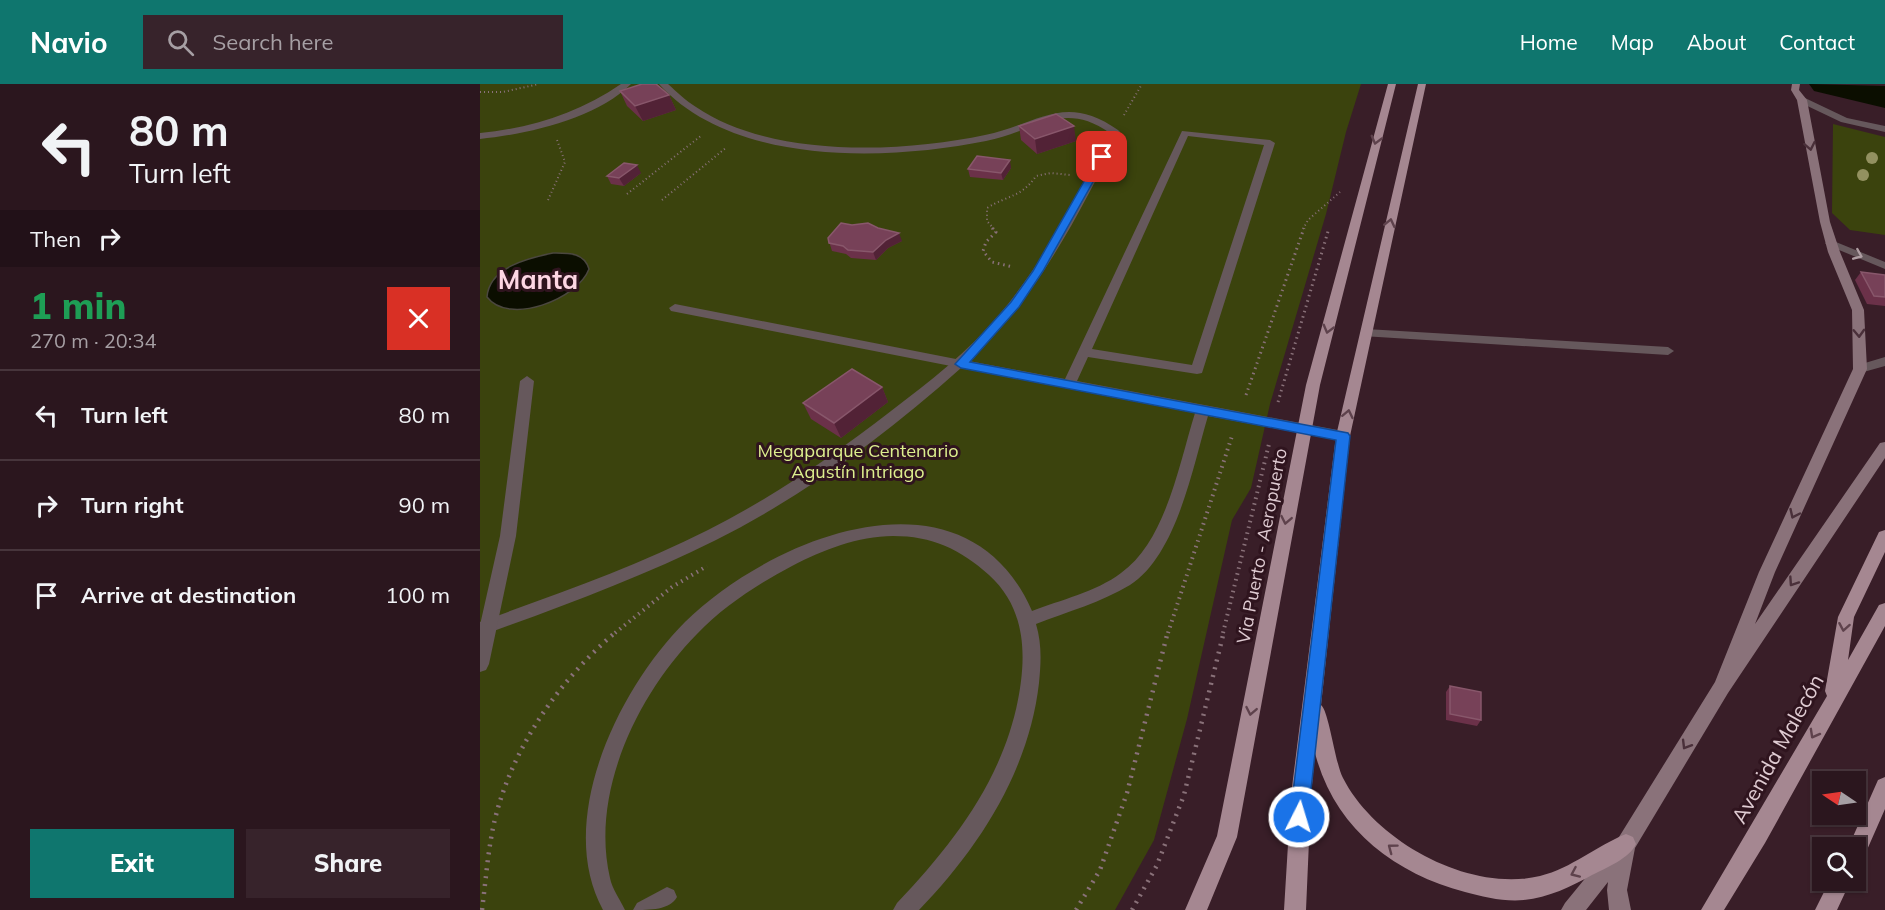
<!DOCTYPE html>
<html lang="en">
<head>
<meta charset="utf-8">
<style>
	:root { --surface:#2b161e; --page:#37232b; --text:#f1f3f6; --muted:#a69fa4; --line:#47353c; --accent:#0f766e }
	body { margin:0; font-family:Mulish,sans-serif; background:var(--page); color:var(--text); height:100vh; display:flex; flex-direction:column; font-size:22px; white-space:nowrap }
	* { box-sizing:border-box; margin:0 }
	p { font-size:20px; color:var(--muted) }
	.icon { flex:none; width:33px; height:33px; fill:none; stroke:currentColor; stroke-width:2; stroke-linecap:round; stroke-linejoin:round }
	.map { position:relative; flex:1; overflow:hidden }
	.side { display:flex; flex-direction:column; background:var(--surface); width:480px }
	.side>* { flex:none }
	.top-card { background:#2b161e; color:var(--text); overflow:hidden }
	.needle { width:39px; rotate:283deg }
	.buttons { position:absolute; left:1332px; top:687px; display:grid; gap:12px }
	.buttons a { display:grid; place-items:center; width:54px; height:54px; border-radius:0px; background:var(--surface); box-shadow:0 2px 4px #0004,0 0 0 2px var(--line); font-size:30px }
	.pin { position:absolute; display:grid; place-items:center; width:51px; height:51px; color:#fff; margin:-26px; border-radius:12px; box-shadow:0 3px 9px #0006 }
	.me { position:absolute; width:66px; margin:-33px; rotate:5deg; stroke-linejoin:round; filter:drop-shadow(0 0 4px #0008) }
	.turn { display:flex; align-items:center; gap:21px; height:126px; padding:0 30px; font-size:27px }
	.turn .icon { width:78px; height:78px; stroke-width:2.5 }
	.turn b { display:block; font-size:42px; line-height:51px }
	.then { display:flex; align-items:center; height:57px; padding:0 30px; background:#0003; gap:12px; font-size:22px }
	.round { display:grid; place-items:center; flex:none; width:63px; height:63px; border-radius:0px; background:var(--page) }
	.summary { display:flex; align-items:center; justify-content:space-between; height:102px; padding:0 30px }
	h1 { font-size:36px; font-weight:800; line-height:45px; color:#1e9e55 }
	.action { display:flex; gap:12px; margin-top:auto; padding:12px 30px }
	.action a { flex:1; height:69px; border-radius:0px; background:var(--accent); color:#fff; font-size:24px; font-weight:800; line-height:69px; text-align:center }
	.action a+a { background:var(--page); color:var(--text) }
	ul { padding:0; list-style:none }
	li { display:flex; align-items:center; gap:18px; height:90px; padding:0 30px; border-top:2px solid var(--line) }
	li div { flex:1 }
	li b { display:block; font-size:22px }
	li em { font-style:normal }
	header { display:flex; align-items:center; gap:36px; box-sizing:border-box; height:84px; padding:0 30px; background:var(--accent); color:#fff }
	header strong { font-size:28px }
	nav { display:flex; gap:33px; margin-inline-start:auto; font-size:21px }
	.search { width:420px; height:54px; background:var(--page); display:flex; align-items:center; gap:15px; box-sizing:border-box; padding:0 21px; border-radius:0px; color:var(--muted); font-size:22px }
	main { display:flex; flex:1; min-height:0 }
	.map>svg:first-child { display:block }
</style>
</head>
<body>
<header>
<strong>Navio</strong>
<div class="search"><svg class="icon" aria-label="search" viewBox="0 0 24 24"><circle cx="10" cy="10" r="6"/><path d="M15 15l6 6"/></svg>Search here</div>
<nav><a>Home</a><a>Map</a><a>About</a><a>Contact</a></nav>
</header>
<main>
<section class="side">
<div class="top-card">
<div class="turn"><svg class="icon" aria-label="left" viewBox="0 0 24 24"><path d="M17 20v-9H6M10 6l-5 5 5 5"/></svg><div><b>80 m</b>Turn left</div></div>
<div class="then">Then<svg class="icon" aria-label="right" viewBox="0 0 24 24"><path d="M7 20v-9h11M14 6l5 5-5 5"/></svg></div>
</div>
<div class="summary"><div><h1>1 min</h1><p>270 m · 20:34</p></div><a class="round" style="background:#d93025;color:#fff"><svg class="icon" aria-label="close" viewBox="0 0 24 24"><path d="M6 6l12 12M18 6L6 18"/></svg></a></div>
<ul>
<li><svg class="icon" aria-label="left" viewBox="0 0 24 24"><path d="M17 20v-9H6M10 6l-5 5 5 5"/></svg><div><b>Turn left</b></div><em>80 m</em></li>
<li><svg class="icon" aria-label="right" viewBox="0 0 24 24"><path d="M7 20v-9h11M14 6l5 5-5 5"/></svg><div><b>Turn right</b></div><em>90 m</em></li>
<li><svg class="icon" aria-label="arrive" viewBox="0 0 24 24"><path d="M6 21V4h12l-3 4 3 4H6"/></svg><div><b>Arrive at destination</b></div><em>100 m</em></li>
</ul>
<div class="action"><a>Exit</a><a>Share</a></div>
</section>
<div class="map">
<svg width="1405" height="826" viewBox="0 0 1405 826">
	<rect width="100%" height="100%" fill="#391e28"/>
	<!-- green -->
	<path fill="#3b430d" d="M 0,0 L 881,0 L 866,48 L 846,130 L 790,320 L 771,404 L 752,436 L 707,635 L 674,756 L 635,826 L 0,826 Z
		M 1353,40 L 1405,53 L 1405,151 L 1370,146 L 1352,129 Z"/>
	<!-- water -->
	<path fill="#0b0e00" stroke="#4b473f" stroke-width="1.5" d="M 73,169 C 88,169 104,168 109,185 C 98,215 29,242 7,213 C 9,183 49,174 73,169 Z"/>
	<g fill="none" stroke-linecap="round" stroke-linejoin="round">
		<!-- river -->
		<path fill="#0b0e00" fill-rule="evenodd" d="M 1329,0 L 1405,2 L 1405,24 L 1334,7 Z"/>
		<!-- path-far3 -->
		<path stroke="#897179" stroke-width="2" stroke-dasharray="1 3" stroke-linecap="butt" d="M 0,8 L 23,8 L 59,0
			M 644,31 L 662,0
			M 147,110 L 222,51
			M 68,116 L 85,78 L 77,56
			M 182,116 L 247,63
			M 514,145 L 507,137 L 507,124 C 528,111 542,113 556,92 L 571,89 L 590,91
			M 823,145 L 828,136 L 860,108"/>
		<!-- path-far2 -->
		<path stroke="#897179" stroke-width="3" stroke-dasharray="1.5 4" stroke-linecap="butt" d="M 512,144 L 516,148 L 506,158 L 503,167 L 512,178 L 533,183
			M 766,311 L 824,144
			M 798,318 L 849,144"/>
		<!-- path-far1 -->
		<path stroke="#897179" stroke-width="4" stroke-dasharray="1.5 4.5" stroke-linecap="butt" d="M 135,549 L 192,503 L 227,482
			M 688,549 L 752,352
			M 743,549 L 789,360"/>
		<!-- path -->
		<path stroke="#897179" stroke-width="4.5" stroke-dasharray="2 6" stroke-linecap="butt" d="M 2,826 C 6,795 8,764 15,735 C 33,662 80,595 137,547
			M 596,826 L 620,786 L 647,709 L 688,547
			M 652,826 L 677,781 L 704,711 L 744,547"/>
		<!-- lane -->
		<path fill="#66585c" fill-rule="evenodd" d="M 141,0 L 151,0 C 116,35 48,50 0,55 L 0,49 C 51,44 99,29 141,0 Z
			M 179,0 L 188,0 C 197,8 206,17 216,23 C 291,74 420,69 505,51 C 559,40 584,8 638,46 L 640,48 C 599,131 557,213 489,277 L 585,295 L 702,47 L 790,56 L 795,59 L 722,289 L 717,290 L 608,273 L 597,297 L 863,347 L 870,352 L 863,357 L 728,332 C 713,382 697,471 650,501 C 622,518 587,528 556,540 C 562,560 561,579 559,599 C 549,687 499,764 439,826 L 413,826 L 417,819 C 477,756 530,686 541,597 C 546,557 540,519 509,491 C 480,465 452,452 413,452 C 378,452 343,466 312,482 C 278,500 244,522 217,550 C 158,610 110,708 130,794 C 132,805 140,815 145,826 L 123,826 C 74,736 139,604 205,538 C 293,452 485,375 552,527 C 580,516 616,508 641,489 C 686,457 699,380 715,329 L 481,284 C 407,350 324,412 236,456 C 160,494 80,523 0,552 L 0,538 C 77,510 155,483 228,446 C 293,413 353,372 411,327 C 449,298 488,268 519,231 C 565,176 598,113 630,49 C 582,15 554,48 506,57 C 406,77 253,82 179,0 ZM 708,52 L 784,61 L 712,281 L 612,265 Z
			M 1351,156 L 1405,178 L 1405,185 L 1347,161 L 1345,159 Z
			M 1405,273 L 1405,282 L 1380,289 L 1373,285 L 1375,282 Z"/>
		<!-- street -->
		<path fill="#66585c" fill-rule="evenodd" d="M 1319,14 L 1325,14 L 1367,34 L 1405,42 L 1405,48 L 1361,38 L 1319,18 Z
			M 195,220 L 481,276 L 488,280 L 481,284 L 191,227 L 189,224 Z
			M 886,245 L 1188,263 L 1194,267 L 1188,271 L 882,252 L 880,249 Z
			M 47,292 L 54,297 L 36,452 L 9,580 L 6,586 L 0,588 L 0,541 L 20,452 L 40,297 Z
			M 187,803 L 194,806 L 197,813 C 190,826 170,826 153,826 L 157,819 Z"/>
		<!-- secondary -->
		<path fill="#8a727a" fill-rule="evenodd" d="M 1312,0 L 1320,0 L 1319,6 L 1327,16 L 1350,138 L 1360,168 L 1384,226 L 1387,285 L 1295,488 L 1275,540 L 1400,359 L 1405,358 L 1405,374 L 1248,609 L 1155,764 L 1147,806 L 1151,826 L 1129,826 L 1127,806 L 1128,798 L 1106,826 L 1081,826 L 1085,819 L 1139,753 L 1235,598 L 1279,488 L 1373,285 L 1372,226 L 1348,168 L 1340,138 L 1317,16 L 1311,6 Z"/>
		<!-- primary -->
		<path fill="#a58791" fill-rule="evenodd" d="M 908,0 L 916,0 L 840,301 L 757,753 L 727,826 L 705,826 L 737,752 L 826,301 Z
			M 938,0 L 946,0 L 870,352 L 841,621 C 849,627 855,679 863,694 C 895,757 989,809 1060,792 C 1092,784 1116,762 1146,750 L 1153,753 L 1156,760 C 1150,774 1126,784 1112,791 C 1092,802 1068,814 1044,816 C 1025,818 1003,813 985,808 C 913,789 854,743 835,669 L 831,711 L 826,826 L 804,826 L 811,711 L 856,352 Z
			M 1405,446 L 1405,468 L 1374,533 L 1368,576 L 1399,521 L 1405,519 L 1405,542 L 1285,759 L 1244,826 L 1221,826 L 1347,612 L 1345,607 L 1358,533 L 1399,448 Z
			M 1405,693 L 1405,725 L 1383,775 L 1376,778 L 1376,764 L 1368,764 L 1398,696 Z
			M 1350,796 L 1371,796 L 1357,826 L 1335,826 Z"/>
	</g>
	<!-- trees -->
	<g fill="#939160">
		<circle cx="1392" cy="74" r="6"/>
		<circle cx="1383" cy="91" r="6"/>
	</g>
	<!-- wall -->
	<path fill="#6b3149" d="M 140,7 L 189,11 L 196,26 L 163,37 L 147,22 Z
		M 539,42 L 596,57 L 557,70 L 541,56 Z
		M 531,84 L 523,96 L 490,93 L 488,85 Z
		M 161,89 L 144,102 L 131,100 L 127,92 Z
		M 372,141 L 398,144 L 422,157 L 408,164 L 396,176 L 371,174 L 366,170 L 352,167 L 348,154 Z
		M 1381,188 L 1405,191 L 1405,222 L 1387,220 L 1375,196 Z
		M 402,303 L 408,318 L 361,354 L 331,335 L 323,319 Z
		M 970,602 L 1001,636 L 997,642 L 966,636 L 966,608 Z"/>
	<!-- shaded-wall -->
	<path fill="#522236" d="M 189,11 L 196,26 L 163,37 L 155,22 Z
		M 594,42 L 596,57 L 557,70 L 555,55 Z
		M 530,76 L 531,84 L 523,96 L 521,89 Z
		M 157,81 L 161,89 L 144,102 L 139,94 Z
		M 419,149 L 422,157 L 408,164 L 396,176 L 393,168 L 406,156 Z
		M 402,303 L 408,318 L 361,354 L 354,339 Z"/>
	<!-- building -->
	<path fill="#774158" stroke="#88576b" stroke-width="1.5" d="M 162,0 L 176,0 L 189,11 L 155,22 L 140,7 Z
		M 576,30 L 594,42 L 555,55 L 539,42 Z
		M 497,72 L 530,76 L 521,89 L 488,85 Z
		M 144,79 L 157,81 L 139,94 L 127,92 Z
		M 361,139 L 372,141 L 388,139 L 398,144 L 419,149 L 406,156 L 393,168 L 368,166 L 363,162 L 349,159 L 348,154 Z
		M 1381,188 L 1405,191 L 1405,213 L 1394,212 Z
		M 372,285 L 402,303 L 354,339 L 323,319 Z
		M 970,602 L 1001,608 L 1001,636 L 970,630 Z"/>
	<!-- one-way arrows -->
	<defs><path id="oneway-chevron" d="M-2-3.5L2.5 0L-2 3.5" fill="none" stroke-width="1.6" stroke-linecap="round" stroke-linejoin="round" transform="scale(1.5)"/></defs>
	<g stroke="#5e424c">
		<use href="#oneway-chevron" transform="translate(896 56) rotate(105)"/>
		<use href="#oneway-chevron" transform="translate(910 139) rotate(-77)"/>
		<use href="#oneway-chevron" transform="translate(848 245) rotate(105)"/>
		<use href="#oneway-chevron" transform="translate(868 330) rotate(-78)"/>
		<use href="#oneway-chevron" transform="translate(806 436) rotate(101)"/>
		<use href="#oneway-chevron" transform="translate(1364 543) rotate(100)"/>
		<use href="#oneway-chevron" transform="translate(771 627) rotate(101)"/>
		<use href="#oneway-chevron" transform="translate(1334 650) rotate(119)"/>
		<use href="#oneway-chevron" transform="translate(912 764) rotate(-143)"/>
		<use href="#oneway-chevron" transform="translate(1095 789) rotate(156)"/>
	</g>
	<g stroke="#4a303a">
		<use href="#oneway-chevron" transform="translate(1330 62) rotate(79)"/>
		<use href="#oneway-chevron" transform="translate(1379 249) rotate(88)"/>
		<use href="#oneway-chevron" transform="translate(1314 430) rotate(115)"/>
		<use href="#oneway-chevron" transform="translate(1313 498) rotate(124)"/>
		<use href="#oneway-chevron" transform="translate(1206 661) rotate(121)"/>
	</g>
	<use stroke="#af9ea3" href="#oneway-chevron" transform="translate(1378 171) rotate(23)"/>
	<!-- route -->
	<path fill="#1a73e8" stroke="#114b97" stroke-width="1.5" d="M 622,71 L 627,73 L 563,187 L 539,223 L 490,278 L 868,349 L 870,352 L 828,733 L 826,739 L 819,742 L 813,739 L 810,733 L 856,356 L 481,284 L 475,280 L 531,218 L 553,187 L 618,73 Z"/>
	<g text-anchor="middle" stroke-width="6" stroke-linejoin="round" paint-order="stroke">
		<!-- park labels -->
		<g font-size="18" fill="#ddef8e" stroke="#2f141e">
			<text x="378" y="373">Megaparque Centenario<tspan x="378" dy="21">Agustín Intriago</tspan></text>
		</g>
		<!-- street labels -->
		<g font-size="18" fill="#e0ccd3" stroke="#2f141e">
			<text transform="translate(782 462) rotate(-79)" y="6">Via Puerto - Aeropuerto</text>
		</g>
		<!-- near-street labels -->
		<g font-size="21" fill="#e0ccd3" stroke="#2f141e">
			<text transform="translate(1298 665) rotate(-61)" y="7">Avenida Malecón</text>
		</g>
		<!-- far-town labels -->
		<g font-size="26" font-weight="bold" fill="#fdd6e3" stroke="#2f141e">
			<text x="58" y="205">Manta</text>
		</g>
	</g>
</svg>
<div class="buttons">
<a><svg class="needle" viewBox="-14 -14 28 28"><path d="M0-13l5 13h-10z" fill="#e53935"/><path d="M0 13l5-13h-10z" fill="#a69fa4"/></svg></a>
<a><svg class="icon" aria-label="search" viewBox="0 0 24 24"><circle cx="10" cy="10" r="6"/><path d="M15 15l6 6"/></svg></a>
</div>
<div class="pin" style="left:622px;top:73px;background:#d93025"><svg class="icon" aria-label="arrive" viewBox="0 0 24 24"><path d="M6 21V4h12l-3 4 3 4H6"/></svg></div>
<svg class="me" style="left:819px;top:733px" viewBox="-20 -20 40 40"><circle r="17" fill="#1a73e8" stroke="#fff" stroke-width="3"/><path d="M0-11L8 9 0 5-8 9z" fill="#fff"/></svg>
</div>
</main>
</body>
</html>
